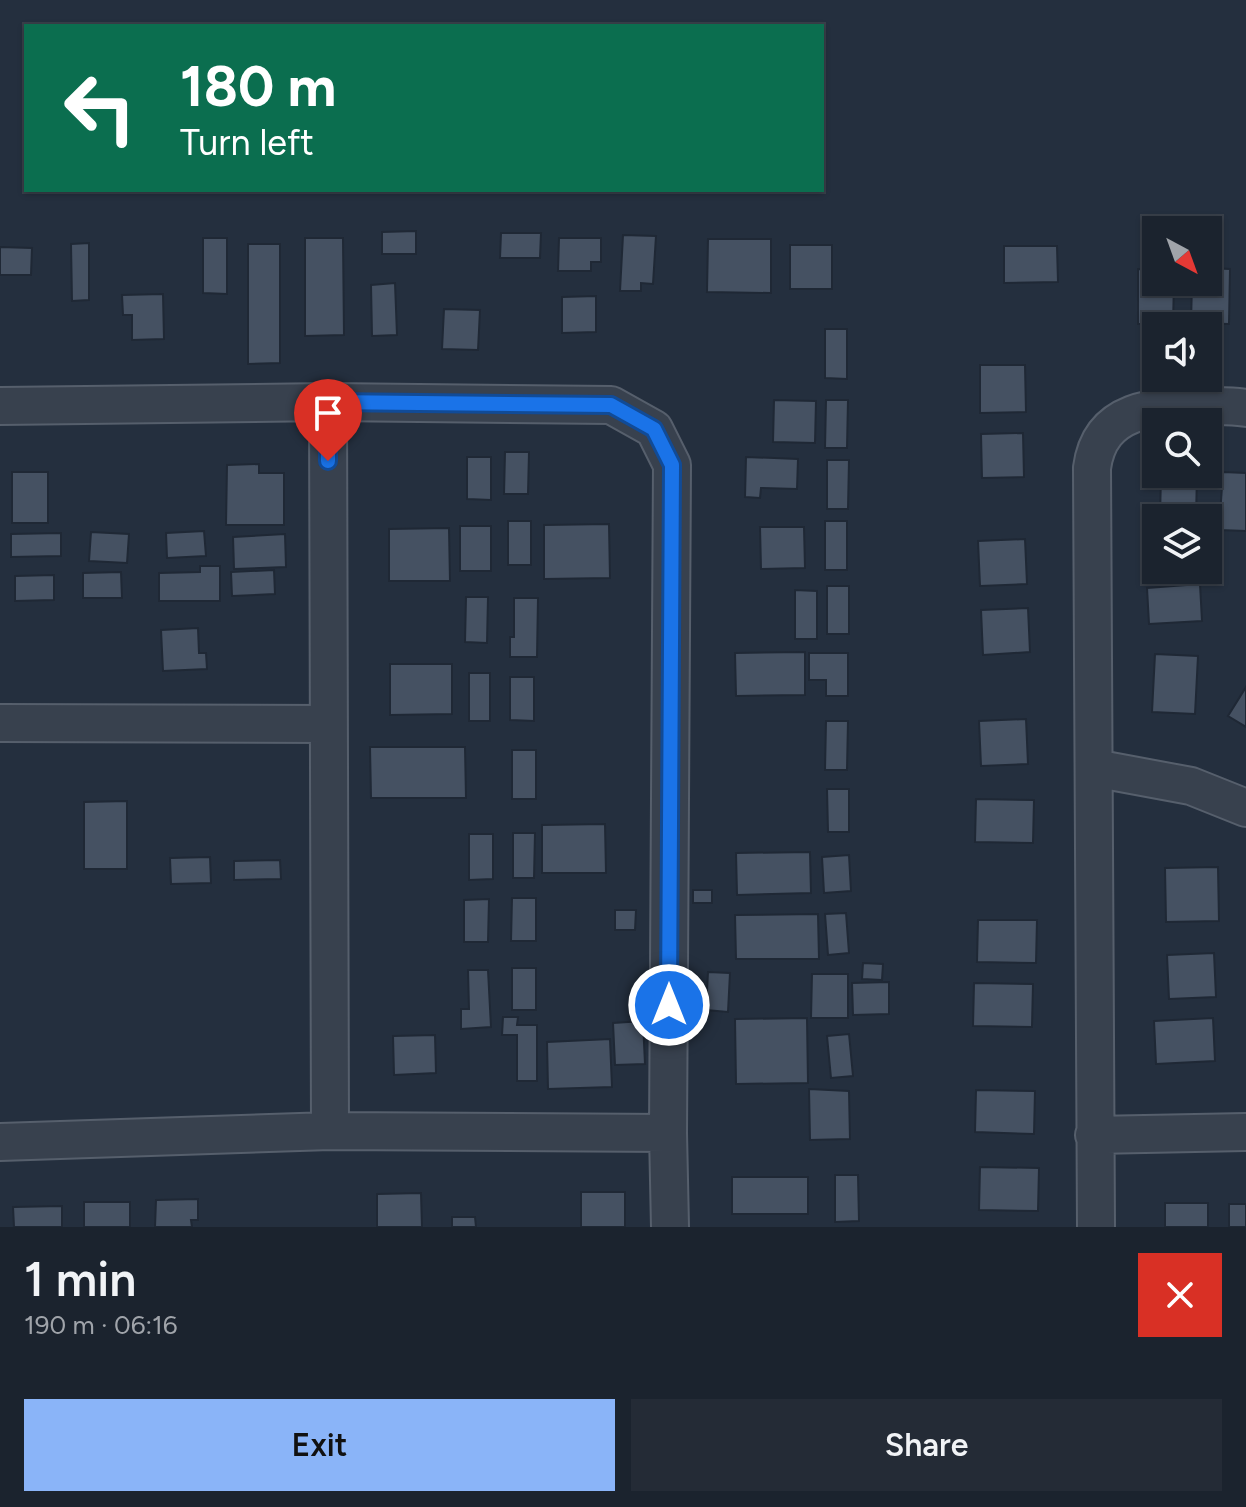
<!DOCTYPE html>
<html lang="en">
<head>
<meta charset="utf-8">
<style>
	:root { --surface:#1b232e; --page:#242b36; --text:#f1f3f6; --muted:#a0a4aa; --line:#39404a; --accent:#8ab4f8 }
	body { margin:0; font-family:Figtree,sans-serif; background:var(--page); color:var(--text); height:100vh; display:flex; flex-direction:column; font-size:30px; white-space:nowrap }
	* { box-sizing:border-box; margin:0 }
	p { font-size:26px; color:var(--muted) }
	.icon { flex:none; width:44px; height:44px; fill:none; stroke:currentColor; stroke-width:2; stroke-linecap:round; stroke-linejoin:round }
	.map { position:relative; height:1227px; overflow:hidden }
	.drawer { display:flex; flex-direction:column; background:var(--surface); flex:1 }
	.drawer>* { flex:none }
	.hud { position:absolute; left:24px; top:24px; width:800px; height:168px; border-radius:0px; box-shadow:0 2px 6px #0004,0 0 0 2px var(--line); background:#0b6e4f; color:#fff; overflow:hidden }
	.needle { width:52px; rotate:139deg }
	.buttons { position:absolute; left:1142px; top:216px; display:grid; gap:16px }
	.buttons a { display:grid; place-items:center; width:80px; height:80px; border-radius:0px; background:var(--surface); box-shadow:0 2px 6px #0004,0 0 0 2px var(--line); font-size:40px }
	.pin { position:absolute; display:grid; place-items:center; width:68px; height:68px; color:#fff; margin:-82px -34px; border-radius:50% 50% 50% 0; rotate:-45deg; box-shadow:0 0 8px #0007 }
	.pin .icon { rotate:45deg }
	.me { position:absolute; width:88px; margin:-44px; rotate:0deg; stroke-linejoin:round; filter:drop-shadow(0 0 6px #0008) }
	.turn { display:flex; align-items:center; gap:28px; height:168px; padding:0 24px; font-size:36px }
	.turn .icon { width:104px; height:104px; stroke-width:2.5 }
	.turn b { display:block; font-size:56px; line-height:68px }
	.round { display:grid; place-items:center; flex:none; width:84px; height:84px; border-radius:0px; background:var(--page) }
	.headline { display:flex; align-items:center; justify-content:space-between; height:136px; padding:0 24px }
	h1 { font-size:48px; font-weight:600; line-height:60px }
	.cta { display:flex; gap:16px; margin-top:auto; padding:16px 24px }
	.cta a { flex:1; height:92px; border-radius:0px; background:var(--accent); color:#111; font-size:32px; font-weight:600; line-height:92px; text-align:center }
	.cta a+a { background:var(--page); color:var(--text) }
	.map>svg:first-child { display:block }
</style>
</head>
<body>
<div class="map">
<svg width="1246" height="1227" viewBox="0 0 1246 1227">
	<rect width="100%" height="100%" fill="#242f3e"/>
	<!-- building -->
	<path fill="#455162" stroke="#1f2835" stroke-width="2" d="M 416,231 L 416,254 L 382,254 L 382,232 Z
		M 501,233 L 541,233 L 540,258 L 500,258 Z
		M 623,235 L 656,236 L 653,284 L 641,283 L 641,291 L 620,291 Z
		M 203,238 L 227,238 L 227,294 L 203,293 Z
		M 305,238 L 343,238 L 344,335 L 305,336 Z
		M 559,238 L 601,238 L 601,262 L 591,262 L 591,271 L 558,271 Z
		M 708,239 L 771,239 L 771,293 L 707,292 Z
		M 89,243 L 89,300 L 72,301 L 71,244 Z
		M 248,244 L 280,244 L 280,363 L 248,364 Z
		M 790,245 L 832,245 L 832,289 L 790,289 Z
		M 1004,246 L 1057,246 L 1058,282 L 1004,283 Z
		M 0,247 L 32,248 L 31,275 L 0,275 Z
		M 1208,268 L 1230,269 L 1229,324 L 1191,323 L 1192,282 L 1208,282 Z
		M 1138,269 L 1156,270 L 1156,282 L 1174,282 L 1173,324 L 1138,324 Z
		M 395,283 L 397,335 L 372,336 L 371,285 Z
		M 163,294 L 164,339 L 132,340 L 132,315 L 123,315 L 122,295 Z
		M 596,296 L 596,332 L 562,333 L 562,297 Z
		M 444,309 L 480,310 L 478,350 L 442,349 Z
		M 825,329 L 847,329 L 847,379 L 825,378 Z
		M 980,365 L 1025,365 L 1026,412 L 980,413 Z
		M 774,400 L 816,401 L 815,443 L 773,442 Z
		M 826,400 L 848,400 L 847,448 L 825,448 Z
		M 1023,433 L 1024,477 L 982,478 L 981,434 Z
		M 505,452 L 529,452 L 528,494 L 504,494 Z
		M 467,457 L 491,457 L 491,500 L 467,499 Z
		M 746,457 L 798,459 L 797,489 L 761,488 L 760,498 L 745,497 Z
		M 827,460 L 849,460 L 848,509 L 827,509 Z
		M 259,464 L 259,473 L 284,473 L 284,525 L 226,525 L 227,465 Z
		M 12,472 L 48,472 L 48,523 L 12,523 Z
		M 1223,472 L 1246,473 L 1246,531 L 1219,530 Z
		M 1161,474 L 1197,474 L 1196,518 L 1160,518 Z
		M 508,521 L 531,521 L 531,565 L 508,565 Z
		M 825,521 L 847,521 L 847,570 L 825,570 Z
		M 609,524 L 610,578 L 544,579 L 544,525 Z
		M 460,526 L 491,526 L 491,571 L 460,571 Z
		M 760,527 L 804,527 L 805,568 L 761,569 Z
		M 449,528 L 450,581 L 389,581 L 389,529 Z
		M 204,531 L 206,556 L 167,558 L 166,533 Z
		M 91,532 L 129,534 L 127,563 L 89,561 Z
		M 61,533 L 61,556 L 11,557 L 11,534 Z
		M 285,534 L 286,567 L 234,569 L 233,537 Z
		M 1025,539 L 1027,584 L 980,586 L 978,541 Z
		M 200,566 L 220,566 L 220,601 L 159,601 L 159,573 L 200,572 Z
		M 274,570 L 275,594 L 232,596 L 231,572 Z
		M 121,572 L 122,598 L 83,598 L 83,573 Z
		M 54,575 L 54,600 L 15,601 L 15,576 Z
		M 1200,584 L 1202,621 L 1149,624 L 1147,588 Z
		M 827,586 L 849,586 L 849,634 L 827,634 Z
		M 795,590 L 817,591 L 817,639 L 795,639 Z
		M 466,597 L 488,597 L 487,643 L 465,642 Z
		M 514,598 L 538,598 L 537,657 L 510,657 L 510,637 L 514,637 Z
		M 1028,608 L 1030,652 L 983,655 L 981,610 Z
		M 198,628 L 199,653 L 206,653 L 207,669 L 163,671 L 161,630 Z
		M 805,652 L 805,695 L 736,696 L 735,653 Z
		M 809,653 L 848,653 L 848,696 L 826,696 L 826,680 L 809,680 Z
		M 1155,654 L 1198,656 L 1195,714 L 1152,712 Z
		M 390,664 L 452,664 L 452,714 L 390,715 Z
		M 469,673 L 490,673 L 490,721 L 469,721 Z
		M 510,677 L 534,677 L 534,721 L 510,720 Z
		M 1246,687 L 1246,727 L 1228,716 Z
		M 1026,719 L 1028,764 L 981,766 L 979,721 Z
		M 826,721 L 848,721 L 847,770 L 825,770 Z
		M 370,747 L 465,747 L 466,798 L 371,798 Z
		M 512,750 L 536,750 L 536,799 L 512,799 Z
		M 827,789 L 849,789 L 849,832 L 828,832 Z
		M 976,799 L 1034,800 L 1033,843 L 975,842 Z
		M 127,801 L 127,869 L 84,869 L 84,802 Z
		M 605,824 L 606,873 L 542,873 L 542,825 Z
		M 513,833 L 535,833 L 534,878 L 513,878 Z
		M 469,834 L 493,834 L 493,879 L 469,880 Z
		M 810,852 L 811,893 L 737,895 L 736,853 Z
		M 849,855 L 851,891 L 824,893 L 822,857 Z
		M 210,857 L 211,883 L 171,884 L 170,858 Z
		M 280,860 L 281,879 L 234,880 L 234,861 Z
		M 1218,867 L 1219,921 L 1166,922 L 1165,868 Z
		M 693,890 L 712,890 L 712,903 L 693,903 Z
		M 512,898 L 536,898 L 536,941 L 511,941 Z
		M 489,899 L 488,942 L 464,942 L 464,900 Z
		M 615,910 L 636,910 L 635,930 L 615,930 Z
		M 846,913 L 849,953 L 828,955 L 825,914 Z
		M 818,914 L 819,959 L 736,959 L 735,915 Z
		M 978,920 L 1037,920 L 1036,963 L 977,962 Z
		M 1214,953 L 1216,997 L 1169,999 L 1167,955 Z
		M 863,963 L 883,964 L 882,980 L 862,979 Z
		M 512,968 L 536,968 L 536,1010 L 512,1010 Z
		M 468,970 L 488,970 L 491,1027 L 461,1029 L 461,1009 L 469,1009 Z
		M 708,972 L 730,973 L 728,1012 L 706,1010 Z
		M 812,974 L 848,974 L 848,1018 L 811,1018 Z
		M 889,982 L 889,1014 L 853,1015 L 852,983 Z
		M 974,983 L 1033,984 L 1032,1027 L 973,1026 Z
		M 503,1017 L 518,1017 L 517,1025 L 537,1025 L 537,1081 L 517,1081 L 517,1035 L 502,1035 Z
		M 807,1018 L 808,1083 L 736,1084 L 735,1019 Z
		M 1213,1018 L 1215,1061 L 1156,1064 L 1154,1021 Z
		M 643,1021 L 645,1064 L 615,1065 L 613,1023 Z
		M 849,1034 L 853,1076 L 831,1078 L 827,1036 Z
		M 435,1035 L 436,1073 L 394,1075 L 393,1036 Z
		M 610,1039 L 612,1087 L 548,1089 L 547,1042 Z
		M 809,1089 L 849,1091 L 850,1139 L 810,1140 Z
		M 976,1090 L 1035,1091 L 1034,1134 L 975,1132 Z
		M 980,1167 L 1039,1168 L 1038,1211 L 979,1210 Z
		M 835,1175 L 858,1175 L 859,1221 L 835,1222 Z
		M 732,1177 L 808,1177 L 808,1214 L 732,1214 Z
		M 581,1192 L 625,1192 L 625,1227 L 581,1227 Z
		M 421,1193 L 422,1227 L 377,1227 L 377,1194 Z
		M 198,1199 L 198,1220 L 191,1220 L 192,1227 L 155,1227 L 156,1200 Z
		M 84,1202 L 130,1202 L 130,1227 L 84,1227 Z
		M 1165,1203 L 1208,1203 L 1208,1227 L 1165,1227 Z
		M 1229,1204 L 1246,1204 L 1246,1227 L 1229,1227 Z
		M 62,1206 L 62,1227 L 14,1227 L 13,1207 Z
		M 452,1217 L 475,1217 L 476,1227 L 452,1227 Z"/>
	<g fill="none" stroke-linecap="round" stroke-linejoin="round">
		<defs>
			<path id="minor" d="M 328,402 L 330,1131
				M 0,406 L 328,402 L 611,405 L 654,429 L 672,465 L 668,1133 L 670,1227
				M 0,723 L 328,724
				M 1094,768 L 1191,786 L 1246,808
				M 1094,1135 L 1246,1132
				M 0,1142 L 330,1131 L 668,1133
				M 1096,1227 L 1092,468 C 1100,408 1154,406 1203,406 C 1217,406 1232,405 1246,408"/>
		</defs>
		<!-- minor casing -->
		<use href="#minor" stroke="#565f6c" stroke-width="40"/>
		<!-- minor -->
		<use href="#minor" stroke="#38414e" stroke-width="36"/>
	</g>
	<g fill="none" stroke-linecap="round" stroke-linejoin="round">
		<defs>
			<path id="route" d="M 328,461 L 328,402 L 611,405 L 654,429 L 672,465 L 669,1005"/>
		</defs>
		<!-- route casing -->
		<use href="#route" stroke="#114b97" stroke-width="20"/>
		<!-- route -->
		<use href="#route" stroke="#1a73e8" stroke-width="14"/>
	</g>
</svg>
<div class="buttons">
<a><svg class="needle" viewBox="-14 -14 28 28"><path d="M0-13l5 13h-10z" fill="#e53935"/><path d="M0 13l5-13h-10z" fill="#a0a4aa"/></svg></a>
<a><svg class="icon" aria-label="sound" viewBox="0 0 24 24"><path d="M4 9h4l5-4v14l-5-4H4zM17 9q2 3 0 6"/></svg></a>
<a><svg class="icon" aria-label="search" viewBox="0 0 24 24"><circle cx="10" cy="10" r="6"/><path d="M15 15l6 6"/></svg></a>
<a><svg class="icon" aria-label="layers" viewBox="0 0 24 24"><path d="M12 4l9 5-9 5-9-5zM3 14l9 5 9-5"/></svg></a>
</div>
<div class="pin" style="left:328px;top:461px;background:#d93025"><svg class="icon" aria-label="arrive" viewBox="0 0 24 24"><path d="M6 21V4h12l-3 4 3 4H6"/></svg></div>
<svg class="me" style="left:669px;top:1005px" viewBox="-20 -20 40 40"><circle r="17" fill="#1a73e8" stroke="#fff" stroke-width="3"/><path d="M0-11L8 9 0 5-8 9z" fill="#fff"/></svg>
<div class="hud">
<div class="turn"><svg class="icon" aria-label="left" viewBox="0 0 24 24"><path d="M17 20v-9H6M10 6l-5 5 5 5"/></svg><div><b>180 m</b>Turn left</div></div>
</div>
</div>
<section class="drawer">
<div class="headline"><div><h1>1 min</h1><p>190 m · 06:16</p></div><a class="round" style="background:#d93025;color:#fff"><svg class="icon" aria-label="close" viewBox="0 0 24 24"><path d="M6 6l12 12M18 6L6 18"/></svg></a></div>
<div class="cta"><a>Exit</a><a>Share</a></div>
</section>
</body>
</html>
